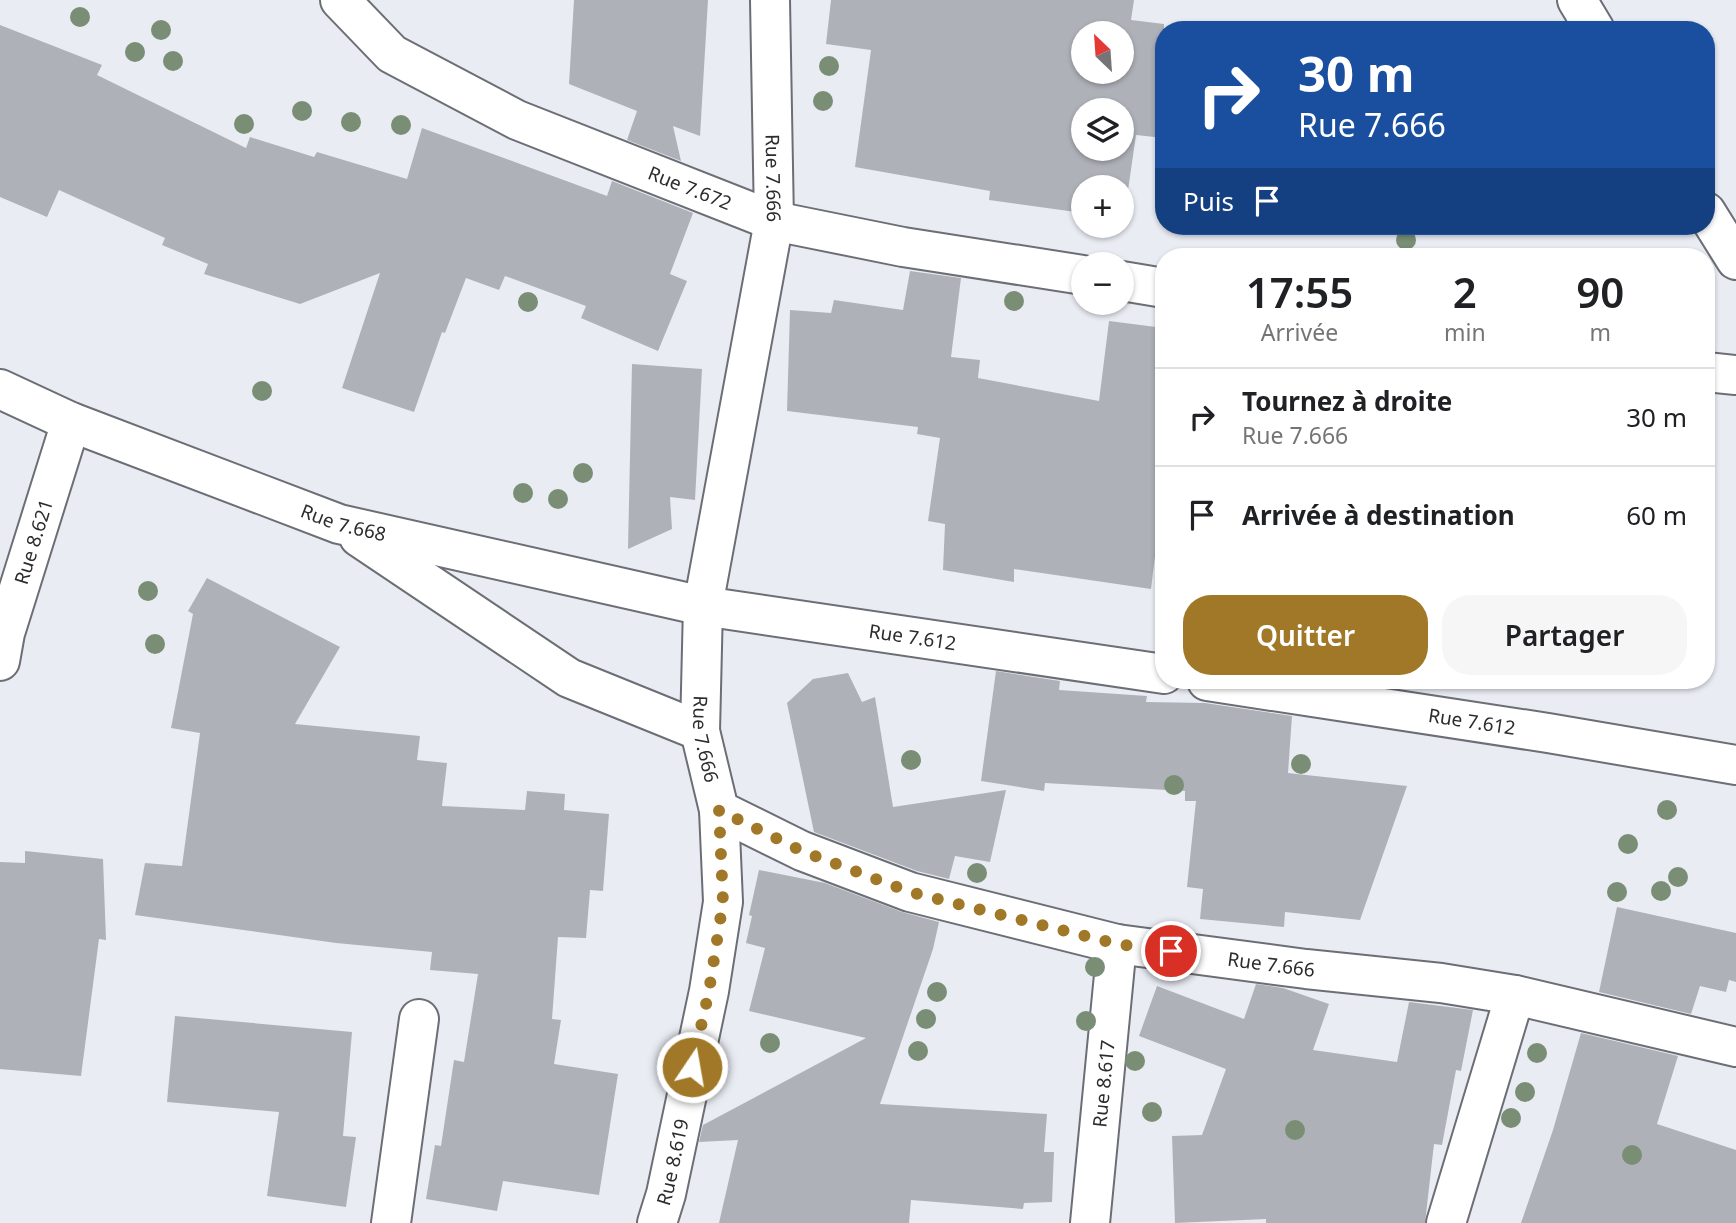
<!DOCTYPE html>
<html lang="fr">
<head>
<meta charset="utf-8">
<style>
	:root { --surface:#fff; --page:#f6f6f6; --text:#202124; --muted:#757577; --line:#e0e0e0; --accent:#a17827 }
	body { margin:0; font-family:"Noto Sans",sans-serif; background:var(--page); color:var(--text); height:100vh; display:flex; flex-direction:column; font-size:26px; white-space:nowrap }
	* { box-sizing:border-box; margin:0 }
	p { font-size:23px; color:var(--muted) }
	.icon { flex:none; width:38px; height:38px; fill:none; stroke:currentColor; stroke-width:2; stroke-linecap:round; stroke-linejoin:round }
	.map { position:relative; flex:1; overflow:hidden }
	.sheet { position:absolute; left:1155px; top:248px; width:560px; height:441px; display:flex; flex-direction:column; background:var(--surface); border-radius:28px; box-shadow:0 2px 5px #0004 }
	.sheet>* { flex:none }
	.guide { position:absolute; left:1155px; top:21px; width:560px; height:214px; border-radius:28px; box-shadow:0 2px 5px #0004; background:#1a4fa0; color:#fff; overflow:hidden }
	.needle { width:46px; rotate:335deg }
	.tools { position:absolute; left:1071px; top:21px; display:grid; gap:14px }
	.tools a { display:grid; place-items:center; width:63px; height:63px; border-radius:50%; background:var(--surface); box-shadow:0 2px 5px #0004; font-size:35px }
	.pin { position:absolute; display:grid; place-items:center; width:60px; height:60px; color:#fff; margin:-30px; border:4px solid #fff; border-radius:50%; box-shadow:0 2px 7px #0007 }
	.me { position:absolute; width:77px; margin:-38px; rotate:12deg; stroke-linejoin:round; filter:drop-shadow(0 0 5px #0008) }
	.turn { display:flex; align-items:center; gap:24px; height:147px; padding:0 28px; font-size:32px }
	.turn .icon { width:91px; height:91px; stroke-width:2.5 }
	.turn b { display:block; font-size:49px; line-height:60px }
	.then { display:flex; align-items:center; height:66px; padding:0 28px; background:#0003; gap:14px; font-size:26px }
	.eta { display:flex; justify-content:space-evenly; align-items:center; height:119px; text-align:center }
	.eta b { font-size:42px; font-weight:600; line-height:49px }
	.primary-button { display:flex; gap:14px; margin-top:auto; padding:14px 28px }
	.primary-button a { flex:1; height:80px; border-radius:28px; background:var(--accent); color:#fff; font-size:28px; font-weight:600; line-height:80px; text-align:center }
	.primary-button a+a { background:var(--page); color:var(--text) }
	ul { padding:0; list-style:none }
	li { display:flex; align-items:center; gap:21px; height:98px; padding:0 28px; border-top:2px solid var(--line) }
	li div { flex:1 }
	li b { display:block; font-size:26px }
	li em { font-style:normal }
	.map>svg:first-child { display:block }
</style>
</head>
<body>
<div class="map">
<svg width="1736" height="1223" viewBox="0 0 1736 1223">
	<rect width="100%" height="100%" fill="#eaecf4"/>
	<!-- building -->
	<path fill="#afb1b9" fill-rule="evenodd" d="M 574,0 L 708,0 L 700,136 L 673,126 L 681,161 L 627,140 L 637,111 L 569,84 Z
		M 831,0 L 1134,0 L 1131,20 L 1164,24 L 1164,138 L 1136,135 L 1124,218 L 1122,218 L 1122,187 L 1083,187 L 1083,213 L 989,200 L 990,191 L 855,167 L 871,50 L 826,44 ZM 1083,33 L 1122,33 L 1122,72 L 1083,72 ZM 1083,110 L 1122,110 L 1122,149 L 1083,149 Z
		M 0,25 L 102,65 L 97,75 L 246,148 L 250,137 L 314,157 L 317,152 L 407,179 L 422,128 L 607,196 L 612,181 L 693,213 L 670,274 L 687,281 L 658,351 L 581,318 L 586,306 L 505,276 L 499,290 L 466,278 L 445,333 L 442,332 L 414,412 L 342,388 L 380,273 L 300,304 L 204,274 L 208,264 L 162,245 L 165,238 L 59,190 L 47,217 L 0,197 Z
		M 910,271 L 961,278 L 951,357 L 980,360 L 978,378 L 1099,401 L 1109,321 L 1164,328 L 1164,533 L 1158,532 L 1151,589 L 1014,569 L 1014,582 L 943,570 L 945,524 L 928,521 L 940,438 L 917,434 L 918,427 L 787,411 L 790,310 L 831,313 L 834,300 L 903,310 Z
		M 632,364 L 702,369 L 695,500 L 670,497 L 672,529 L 628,549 Z
		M 207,578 L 340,647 L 295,724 L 420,736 L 417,760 L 447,763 L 442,806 L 525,810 L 527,791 L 565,794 L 564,810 L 609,814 L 603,891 L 590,890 L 586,938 L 558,937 L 552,1019 L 561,1020 L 554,1064 L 618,1074 L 599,1195 L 503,1181 L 497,1211 L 426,1199 L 435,1145 L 441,1146 L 454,1060 L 464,1062 L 478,974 L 430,970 L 432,952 L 336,943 L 135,915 L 145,863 L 182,866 L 200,733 L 171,728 L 193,614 L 188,611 Z
		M 996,671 L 1060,681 L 1059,690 L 1147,696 L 1146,702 L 1205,703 L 1292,716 L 1288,773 L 1407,786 L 1360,920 L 1285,912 L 1284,927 L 1200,919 L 1203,889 L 1187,887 L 1196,801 L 1185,801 L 1185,791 L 1045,783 L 1044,791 L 981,781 Z
		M 848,673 L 862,702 L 875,697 L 893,807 L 1006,790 L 990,862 L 955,856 L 949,879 L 917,871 L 814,832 L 787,703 L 813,679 Z
		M 25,851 L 103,859 L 106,940 L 99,939 L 81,1076 L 0,1069 L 0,862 L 25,863 Z
		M 759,870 L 825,883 L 902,912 L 939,922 L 933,949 L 880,1104 L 1047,1114 L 1044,1152 L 1054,1152 L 1052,1202 L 1024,1203 L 1023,1209 L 911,1200 L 909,1223 L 719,1223 L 738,1140 L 699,1142 L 703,1125 L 866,1038 L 749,1011 L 765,948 L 746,943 L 752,916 L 749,915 Z
		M 1617,907 L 1736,933 L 1736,982 L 1729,980 L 1726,992 L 1700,986 L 1691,1014 L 1599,992 Z
		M 1256,984 L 1283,988 L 1329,1004 L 1313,1050 L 1397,1062 L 1409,1002 L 1473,1010 L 1461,1071 L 1456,1070 L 1442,1145 L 1434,1144 L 1425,1223 L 1266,1223 L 1266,1219 L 1175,1223 L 1172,1136 L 1202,1135 L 1226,1069 L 1139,1036 L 1157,986 L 1244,1019 Z
		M 175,1016 L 352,1032 L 343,1136 L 356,1137 L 346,1207 L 267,1196 L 279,1112 L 167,1102 Z
		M 1581,1033 L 1678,1056 L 1657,1124 L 1736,1150 L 1736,1223 L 1521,1223 L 1553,1130 Z"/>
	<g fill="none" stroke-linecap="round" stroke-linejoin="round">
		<defs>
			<g id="minor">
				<path id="s1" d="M 340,0 L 392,54 L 517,120 L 774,221 L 903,247 L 1083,275"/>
				<path id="s2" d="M 770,0 L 774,221 L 703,606 L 700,731 L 719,810 L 802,851 L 910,892 L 1117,944 L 1306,969 L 1441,983 L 1515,995 L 1736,1047"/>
				<path d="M 1577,0 L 1595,30"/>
				<path d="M 1706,212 L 1736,260"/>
				<path d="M 1122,281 L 1164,288"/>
				<path d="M 1706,372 L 1736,375"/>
				<path id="s3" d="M 0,389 L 71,422 L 339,524 L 703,606 L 1164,674"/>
				<path d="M 359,537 L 569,678 L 700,731"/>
				<path id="s4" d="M 0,661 L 5,633 L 71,422"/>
				<path id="s5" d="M 1207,681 L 1548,733 L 1736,765"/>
				<path d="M 391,1223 L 419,1019"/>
				<path id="s6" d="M 657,1223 L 666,1194 L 709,991 L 723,902 L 719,810"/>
				<path id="s7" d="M 1090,1223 L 1117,944"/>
				<path d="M 1446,1223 L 1515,995"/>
			</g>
		</defs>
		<!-- minor casing -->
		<use href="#minor" stroke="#6c6e75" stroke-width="42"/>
		<!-- minor -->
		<use href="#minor" stroke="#fff" stroke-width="38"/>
	</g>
	<!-- trees -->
	<g fill="#798e74">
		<circle cx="80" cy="17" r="10"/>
		<circle cx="161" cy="30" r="10"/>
		<circle cx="135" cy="52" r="10"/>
		<circle cx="173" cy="61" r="10"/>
		<circle cx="829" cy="66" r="10"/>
		<circle cx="823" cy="101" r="10"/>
		<circle cx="302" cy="111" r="10"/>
		<circle cx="351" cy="122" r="10"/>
		<circle cx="244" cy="124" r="10"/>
		<circle cx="401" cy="125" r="10"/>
		<circle cx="1406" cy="240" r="10"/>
		<circle cx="1014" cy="301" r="10"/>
		<circle cx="528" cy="302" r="10"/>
		<circle cx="262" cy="391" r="10"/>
		<circle cx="583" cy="473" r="10"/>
		<circle cx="523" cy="493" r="10"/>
		<circle cx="558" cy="499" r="10"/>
		<circle cx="148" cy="591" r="10"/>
		<circle cx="155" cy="644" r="10"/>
		<circle cx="911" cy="760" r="10"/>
		<circle cx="1301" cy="764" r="10"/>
		<circle cx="1174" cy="785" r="10"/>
		<circle cx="1667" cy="810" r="10"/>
		<circle cx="1628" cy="844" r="10"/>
		<circle cx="977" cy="873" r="10"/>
		<circle cx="1678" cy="877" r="10"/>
		<circle cx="1661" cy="891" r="10"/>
		<circle cx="1617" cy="892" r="10"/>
		<circle cx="1095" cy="967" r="10"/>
		<circle cx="937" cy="992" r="10"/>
		<circle cx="926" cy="1019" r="10"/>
		<circle cx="1086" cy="1021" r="10"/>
		<circle cx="770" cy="1043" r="10"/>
		<circle cx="918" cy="1051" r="10"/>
		<circle cx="1537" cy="1053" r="10"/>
		<circle cx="1135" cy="1061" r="10"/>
		<circle cx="1525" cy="1092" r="10"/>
		<circle cx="1152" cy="1112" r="10"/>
		<circle cx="1511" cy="1118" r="10"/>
		<circle cx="1295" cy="1130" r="10"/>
		<circle cx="1632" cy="1155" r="10"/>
	</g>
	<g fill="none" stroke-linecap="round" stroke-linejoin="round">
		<!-- route -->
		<path stroke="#a17827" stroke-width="12" stroke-dasharray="0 21.6" d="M 692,1067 L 709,991 L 723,902 L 719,810 L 802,851 L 910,892 L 1117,944 L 1171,951"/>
	</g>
	<g text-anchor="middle" stroke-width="6" stroke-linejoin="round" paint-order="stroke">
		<!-- street labels -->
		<g font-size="19" fill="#2c2c2f" stroke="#fff">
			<text dy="7" stroke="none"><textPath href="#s2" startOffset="178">Rue 7.666</textPath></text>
			<text dy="7" stroke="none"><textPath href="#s1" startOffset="402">Rue 7.672</textPath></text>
			<text dy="7" stroke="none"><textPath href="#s3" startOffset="369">Rue 7.668</textPath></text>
			<text dy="7" stroke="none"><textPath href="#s4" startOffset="124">Rue 8.621</textPath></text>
			<text dy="7" stroke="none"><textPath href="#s3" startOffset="950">Rue 7.612</textPath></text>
			<text dy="7" stroke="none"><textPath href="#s5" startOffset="268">Rue 7.612</textPath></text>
			<text dy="7" stroke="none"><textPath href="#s2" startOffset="746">Rue 7.666</textPath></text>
			<text dy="7" stroke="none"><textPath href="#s2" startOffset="1396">Rue 7.666</textPath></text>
			<text dy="7" stroke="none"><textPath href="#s7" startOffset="140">Rue 8.617</textPath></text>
			<text dy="7" stroke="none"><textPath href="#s6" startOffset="63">Rue 8.619</textPath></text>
		</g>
	</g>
</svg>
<div class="tools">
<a><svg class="needle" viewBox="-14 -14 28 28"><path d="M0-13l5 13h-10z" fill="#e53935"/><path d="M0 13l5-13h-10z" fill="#757577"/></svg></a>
<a><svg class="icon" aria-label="layers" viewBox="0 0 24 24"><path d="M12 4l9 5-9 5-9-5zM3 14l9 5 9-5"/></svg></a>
<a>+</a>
<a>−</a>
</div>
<div class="pin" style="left:1171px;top:951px;background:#d93025"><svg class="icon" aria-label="arrive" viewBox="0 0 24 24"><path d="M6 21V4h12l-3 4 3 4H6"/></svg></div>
<svg class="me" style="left:692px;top:1067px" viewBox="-20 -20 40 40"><circle r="17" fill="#a17827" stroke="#fff" stroke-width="3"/><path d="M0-11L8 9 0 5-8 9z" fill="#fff"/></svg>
<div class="guide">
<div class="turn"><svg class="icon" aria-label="right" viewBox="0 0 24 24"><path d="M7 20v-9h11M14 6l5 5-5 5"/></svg><div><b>30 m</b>Rue 7.666</div></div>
<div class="then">Puis<svg class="icon" aria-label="arrive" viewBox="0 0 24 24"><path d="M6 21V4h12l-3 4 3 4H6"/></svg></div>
</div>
<section class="sheet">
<div class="eta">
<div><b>17:55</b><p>Arrivée</p></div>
<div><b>2</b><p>min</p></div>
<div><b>90</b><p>m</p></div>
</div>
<ul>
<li><svg class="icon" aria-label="right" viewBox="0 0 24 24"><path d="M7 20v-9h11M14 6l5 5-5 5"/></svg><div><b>Tournez à droite</b><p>Rue 7.666</p></div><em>30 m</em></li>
<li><svg class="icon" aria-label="arrive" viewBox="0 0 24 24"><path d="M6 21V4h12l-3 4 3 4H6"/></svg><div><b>Arrivée à destination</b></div><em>60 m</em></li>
</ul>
<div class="primary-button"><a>Quitter</a><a>Partager</a></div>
</section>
</div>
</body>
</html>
